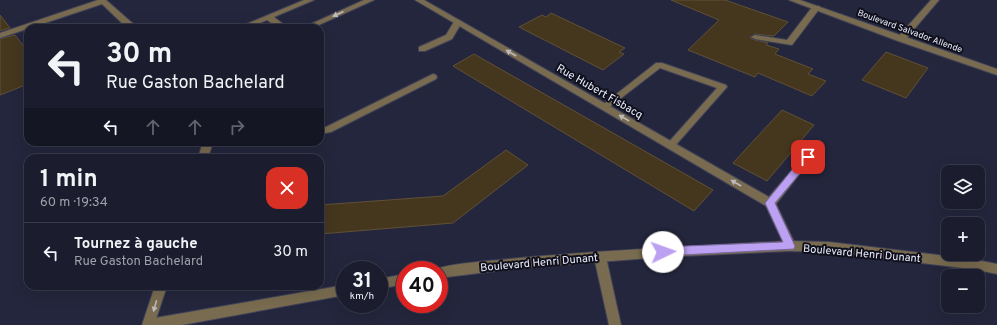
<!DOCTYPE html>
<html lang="fr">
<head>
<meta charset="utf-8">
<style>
	:root { --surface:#1b1c2e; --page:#28293a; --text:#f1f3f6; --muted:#a0a1aa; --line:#393a4a }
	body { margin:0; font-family:Overpass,sans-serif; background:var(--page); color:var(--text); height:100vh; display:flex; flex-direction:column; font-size:15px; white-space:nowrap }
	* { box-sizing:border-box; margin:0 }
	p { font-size:13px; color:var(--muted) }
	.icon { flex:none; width:22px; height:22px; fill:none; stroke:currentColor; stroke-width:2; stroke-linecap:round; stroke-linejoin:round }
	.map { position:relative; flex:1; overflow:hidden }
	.details { position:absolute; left:24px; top:154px; width:300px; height:136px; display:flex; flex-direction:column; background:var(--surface); border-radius:12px; box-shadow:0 4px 16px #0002,0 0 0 1px var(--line) }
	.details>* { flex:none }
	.guide { position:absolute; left:24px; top:24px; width:300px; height:122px; border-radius:12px; box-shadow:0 4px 16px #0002,0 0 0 1px var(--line); background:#1b1c2e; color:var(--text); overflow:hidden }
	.tools { position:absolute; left:941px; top:165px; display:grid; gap:8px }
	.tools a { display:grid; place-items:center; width:44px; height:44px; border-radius:8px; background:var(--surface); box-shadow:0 4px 16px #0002,0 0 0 1px var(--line); font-size:20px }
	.speed { position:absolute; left:336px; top:261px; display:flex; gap:8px; font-size:20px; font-weight:700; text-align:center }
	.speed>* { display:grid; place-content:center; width:52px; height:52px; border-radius:50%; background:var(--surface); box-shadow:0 4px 16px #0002,0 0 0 1px var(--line); line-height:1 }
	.speed small { font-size:10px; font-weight:400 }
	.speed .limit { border:6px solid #d22; background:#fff; color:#111 }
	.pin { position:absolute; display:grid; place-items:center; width:34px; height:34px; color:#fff; margin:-17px; border-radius:8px; box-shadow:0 2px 6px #0006 }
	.me { position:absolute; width:44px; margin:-22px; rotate:87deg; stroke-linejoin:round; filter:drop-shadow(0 0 3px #0008) }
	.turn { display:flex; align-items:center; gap:14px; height:84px; padding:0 16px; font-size:18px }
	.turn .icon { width:52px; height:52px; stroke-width:2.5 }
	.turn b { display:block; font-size:28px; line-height:34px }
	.lanes { display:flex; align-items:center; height:38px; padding:0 16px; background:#0003; justify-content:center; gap:20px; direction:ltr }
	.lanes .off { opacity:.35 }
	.round { display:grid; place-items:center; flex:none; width:42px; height:42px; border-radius:12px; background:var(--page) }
	.summary { display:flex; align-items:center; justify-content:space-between; height:68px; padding:0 16px }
	h1 { font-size:24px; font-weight:700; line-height:30px }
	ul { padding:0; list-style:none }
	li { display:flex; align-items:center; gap:12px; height:60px; padding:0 16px; border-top:1px solid var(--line) }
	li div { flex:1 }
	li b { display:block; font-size:15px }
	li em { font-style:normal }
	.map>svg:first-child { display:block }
</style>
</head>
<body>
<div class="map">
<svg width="997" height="325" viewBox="0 0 997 325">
	<rect width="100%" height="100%" fill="#24263d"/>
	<!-- building -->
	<path fill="#45361e" stroke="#605037" d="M 671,0 L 725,0 L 788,22 L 774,36 L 755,34 L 750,38 L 755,40 L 768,43 L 766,45 L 779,49 L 775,54 L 813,69 L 808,74 L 826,81 L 812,96 L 758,73 L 755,77 L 688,50 L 719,20 Z
		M 551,13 L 625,48 L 619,52 L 624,54 L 603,70 L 519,27 L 542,15 L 546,17 Z
		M 0,15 L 10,28 L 0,31 Z
		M 15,35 L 28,52 L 28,84 L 0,95 L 0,39 Z
		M 886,52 L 928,68 L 906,98 L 862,80 Z
		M 474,54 L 713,190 L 694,211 L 453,66 Z
		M 782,110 L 814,125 L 767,181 L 733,163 Z
		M 506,150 L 528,165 L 453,223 L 320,234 L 320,205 L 443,196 Z"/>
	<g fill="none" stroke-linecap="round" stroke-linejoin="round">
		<defs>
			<path id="service" d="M 304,0 L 314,0 L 274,17 L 288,28 L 279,28 L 267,20 L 248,28 L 237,28 Z
				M 813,6 L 819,6 L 820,8 L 792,45 L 755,39 L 751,37 L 755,35 L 787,40 Z
				M 455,20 L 458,20 L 462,22 L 452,39 L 425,51 L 419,51 L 419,47 L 446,35 Z
				M 656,63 L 662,63 L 726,85 L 727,87 L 674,147 L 671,148 L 666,145 L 668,143 L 717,88 L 660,68 L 607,109 L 601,109 L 600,107 Z
				M 433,74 L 436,75 L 437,77 L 436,79 L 331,132 L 320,134 L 320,128 L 326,127 Z"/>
			<path id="minor" d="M 98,0 L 106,0 L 131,22 L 140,28 L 130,28 L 125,26 L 102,4 L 0,38 L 0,33 Z
				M 364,0 L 374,0 L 312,28 L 302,28 Z
				M 415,0 L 424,0 L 769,197 L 815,143 L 821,143 L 823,145 L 821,147 L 776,204 L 796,246 L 794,249 L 790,251 L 786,249 L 766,206 Z
				M 931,0 L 939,0 L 904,41 L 898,41 L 898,37 Z
				M 203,142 L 213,142 L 208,158 L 198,158 Z
				M 600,252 L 604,254 L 606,257 L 621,325 L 609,325 L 594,257 L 596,254 Z
				M 155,286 L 167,286 L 154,325 L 142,325 Z"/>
			<path id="tertiary" d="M 789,0 L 800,0 L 997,69 L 997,75 L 898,41 Z
				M 790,241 L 829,242 L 972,259 L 997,264 L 997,274 L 972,269 L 829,252 L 790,251 L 663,257 L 521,268 L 439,278 L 439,270 L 434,270 C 448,263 492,261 509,259 C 602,250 696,246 790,241 Z
				M 405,274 L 405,284 L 379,289 L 379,279 Z
				M 345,285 L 345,295 L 182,325 L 143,325 L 144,321 L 149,319 Z"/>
		</defs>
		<!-- service casing -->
		<use href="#service" stroke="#404258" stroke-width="2"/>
		<!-- minor casing -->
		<use href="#minor" stroke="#404258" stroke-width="2"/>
		<!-- tertiary casing -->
		<use href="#tertiary" stroke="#404258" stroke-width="2"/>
		<!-- service -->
		<use href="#service" fill="#786b4f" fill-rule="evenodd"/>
		<!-- minor -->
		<use href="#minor" fill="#786b4f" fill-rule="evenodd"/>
		<!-- tertiary -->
		<use href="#tertiary" fill="#786b4f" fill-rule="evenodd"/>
	</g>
	<!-- one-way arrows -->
	<defs><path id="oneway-solid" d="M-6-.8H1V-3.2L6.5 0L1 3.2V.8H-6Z"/></defs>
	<g fill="#bdb9b8">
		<use href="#oneway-solid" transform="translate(338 14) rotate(156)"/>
		<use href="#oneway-solid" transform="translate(511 53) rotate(-150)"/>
		<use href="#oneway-solid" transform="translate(624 118) rotate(-150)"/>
		<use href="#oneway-solid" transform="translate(736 183) rotate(-150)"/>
		<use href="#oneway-solid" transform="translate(155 306) rotate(106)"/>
	</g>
	<!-- route -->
	<path fill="#bca0f2" stroke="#7a689d" d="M 808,153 L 813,157 L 812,159 L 775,203 L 795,246 L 794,249 L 663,256 L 659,255 L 658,252 L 659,249 L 663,247 L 783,242 L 765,203 L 805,154 Z"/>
	<g text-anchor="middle" stroke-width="4" stroke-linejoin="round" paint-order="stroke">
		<!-- far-street labels -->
		<g font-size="9" fill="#ebedfe" stroke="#0f101b">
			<text transform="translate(910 31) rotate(20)" y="3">Boulevard Salvador Allende</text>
		</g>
		<!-- street labels -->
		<g font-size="11" fill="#ebedfe" stroke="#0f101b">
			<text transform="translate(600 91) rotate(30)" y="4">Rue Hubert Fisbacq</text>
			<text transform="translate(862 253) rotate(5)" y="4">Boulevard Henri Dunant</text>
			<text transform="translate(539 262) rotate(-5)" y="4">Boulevard Henri Dunant</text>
		</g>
	</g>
</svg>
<div class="tools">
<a><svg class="icon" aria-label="layers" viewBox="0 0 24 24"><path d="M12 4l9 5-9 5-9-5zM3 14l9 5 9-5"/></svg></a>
<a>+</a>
<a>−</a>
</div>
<div class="speed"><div>31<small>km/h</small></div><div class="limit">40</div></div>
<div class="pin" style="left:808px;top:157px;background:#d93025"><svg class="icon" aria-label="arrive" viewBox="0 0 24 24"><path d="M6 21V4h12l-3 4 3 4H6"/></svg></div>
<svg class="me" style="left:663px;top:252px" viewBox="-20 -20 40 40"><circle r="19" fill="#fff"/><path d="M0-13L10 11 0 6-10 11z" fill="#bca0f2"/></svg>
<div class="guide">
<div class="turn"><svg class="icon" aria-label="left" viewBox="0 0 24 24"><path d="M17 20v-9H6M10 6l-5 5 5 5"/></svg><div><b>30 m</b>Rue Gaston Bachelard</div></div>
<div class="lanes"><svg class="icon" aria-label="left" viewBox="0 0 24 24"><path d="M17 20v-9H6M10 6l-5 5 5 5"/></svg><svg class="icon off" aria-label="ahead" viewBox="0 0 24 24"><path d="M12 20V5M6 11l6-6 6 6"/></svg><svg class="icon off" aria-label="ahead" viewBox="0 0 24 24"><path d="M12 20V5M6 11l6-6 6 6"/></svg><svg class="icon off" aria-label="right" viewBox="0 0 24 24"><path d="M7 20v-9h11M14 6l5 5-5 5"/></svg></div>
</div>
<section class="details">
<div class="summary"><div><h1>1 min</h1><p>60 m · 19:34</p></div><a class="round" style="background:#d93025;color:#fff"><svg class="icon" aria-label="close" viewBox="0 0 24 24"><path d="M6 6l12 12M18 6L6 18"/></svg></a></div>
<ul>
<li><svg class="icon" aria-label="left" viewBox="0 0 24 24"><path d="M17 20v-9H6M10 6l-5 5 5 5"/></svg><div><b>Tournez à gauche</b><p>Rue Gaston Bachelard</p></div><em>30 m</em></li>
</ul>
</section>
</div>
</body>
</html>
